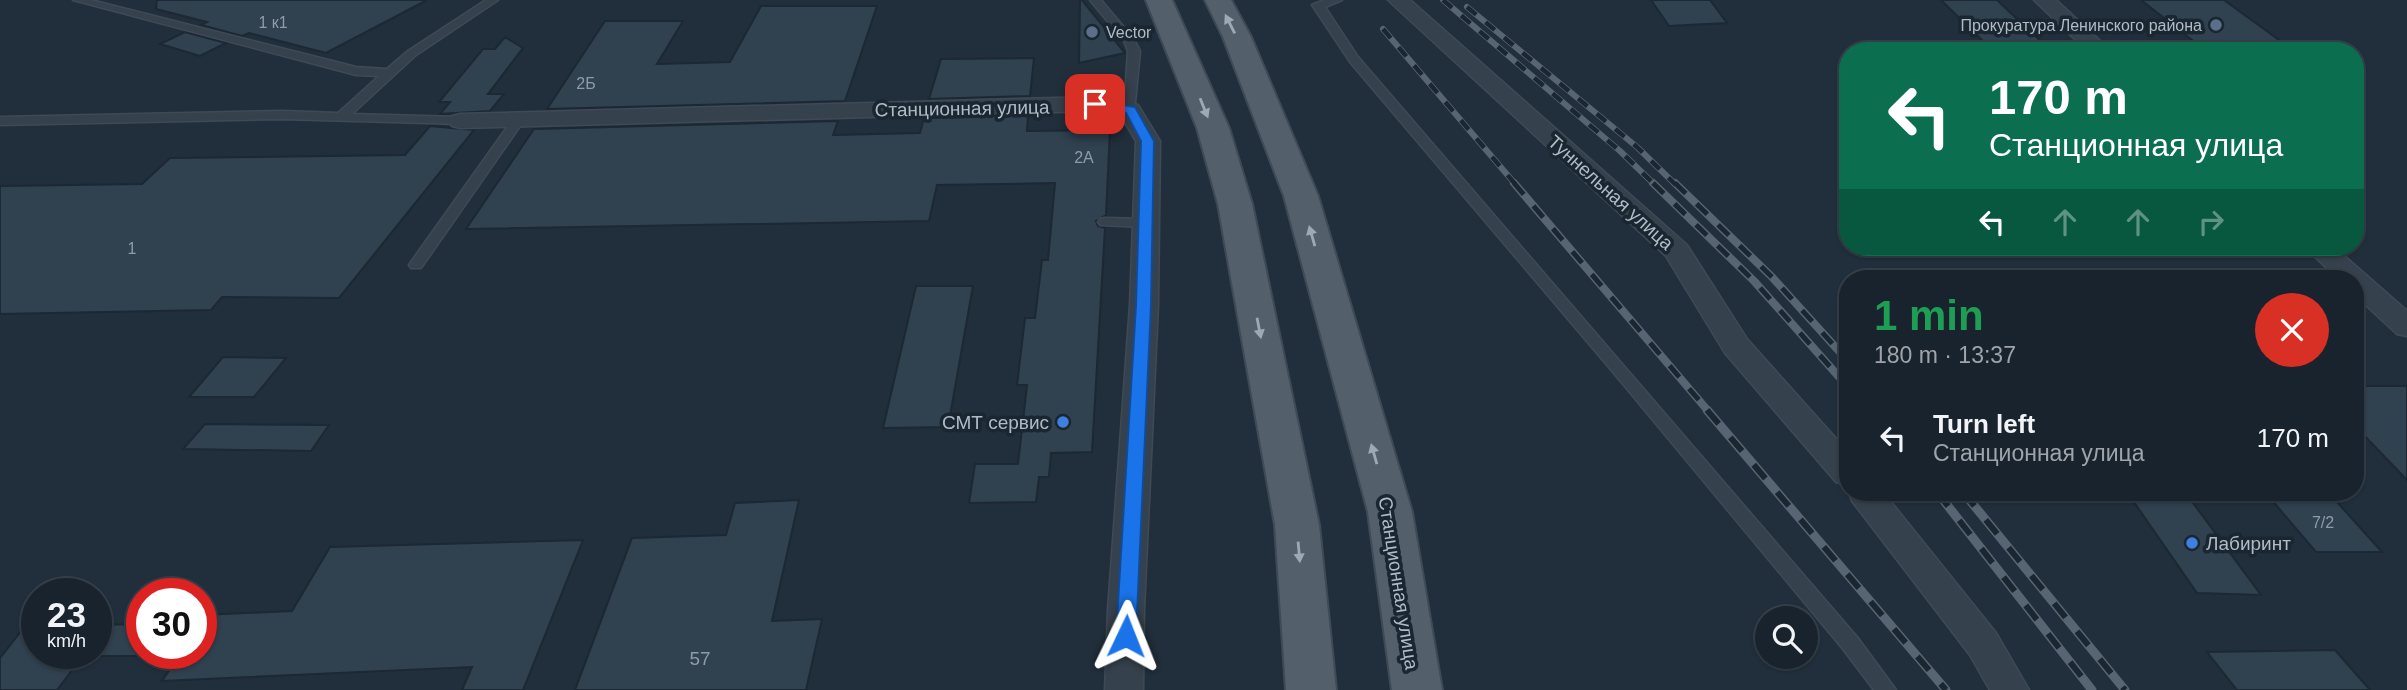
<!DOCTYPE html>
<html lang="en">
<head>
<meta charset="utf-8">
<style>
	:root { --surface:#19232d; --page:#262f39; --text:#f1f3f6; --muted:#9fa4aa; --line:#374049 }
	body { margin:0; font-family:Arial,sans-serif; background:var(--page); color:var(--text); height:100vh; display:flex; flex-direction:column; font-size:26px; white-space:nowrap }
	* { box-sizing:border-box; margin:0 }
	p { font-size:23px; color:var(--muted) }
	.icon { flex:none; width:38px; height:38px; fill:none; stroke:currentColor; stroke-width:2; stroke-linecap:round; stroke-linejoin:round }
	.map { position:relative; flex:1; overflow:hidden }
	.drawer { position:absolute; left:1839px; top:270px; width:525px; height:231px; display:flex; flex-direction:column; background:var(--surface); border-radius:28px; box-shadow:0 2px 5px #0004,0 0 0 2px var(--line) }
	.drawer>* { flex:none }
	.hud { position:absolute; left:1839px; top:42px; width:525px; height:214px; border-radius:28px; box-shadow:0 2px 5px #0004,0 0 0 2px var(--line); background:#0b6e4f; color:#fff; overflow:hidden }
	.tools { position:absolute; left:1755px; top:606px; display:grid; gap:14px }
	.tools a { display:grid; place-items:center; width:63px; height:63px; border-radius:50%; background:var(--surface); box-shadow:0 2px 5px #0004,0 0 0 2px var(--line); font-size:35px }
	.speed { position:absolute; left:21px; top:578px; display:flex; gap:14px; font-size:35px; font-weight:700; text-align:center }
	.speed>* { display:grid; place-content:center; width:91px; height:91px; border-radius:50%; background:var(--surface); box-shadow:0 2px 5px #0004,0 0 0 2px var(--line); line-height:1 }
	.speed small { font-size:18px; font-weight:400 }
	.speed .limit { border:10px solid #d22; background:#fff; color:#111 }
	.pin { position:absolute; display:grid; place-items:center; width:60px; height:60px; color:#fff; margin:-30px; border-radius:14px; box-shadow:0 4px 10px #0006 }
	.me { position:absolute; width:77px; margin:-38px; rotate:2deg; stroke-linejoin:round; filter:drop-shadow(0 0 5px #0008) }
	.turn { display:flex; align-items:center; gap:24px; height:147px; padding:0 35px; font-size:32px }
	.turn .icon { width:91px; height:91px; stroke-width:2.5 }
	.turn b { display:block; font-size:49px; line-height:60px }
	.lanes { display:flex; align-items:center; height:66px; padding:0 35px; background:#0003; justify-content:center; gap:35px; direction:ltr }
	.lanes .off { opacity:.35 }
	.round { display:grid; place-items:center; flex:none; width:74px; height:74px; border-radius:37px; background:var(--page) }
	.overview { display:flex; align-items:center; justify-content:space-between; height:119px; padding:0 35px }
	h1 { font-size:42px; font-weight:800; line-height:52px; color:#1e9e55 }
	ul { padding:0; list-style:none }
	li { display:flex; align-items:center; gap:21px; height:98px; padding:0 35px }
	li div { flex:1 }
	li b { display:block; font-size:26px }
	li em { font-style:normal }
	.map>svg:first-child { display:block }
</style>
</head>
<body>
<div class="map">
<svg width="2407" height="690" viewBox="0 0 2407 690">
	<rect width="100%" height="100%" fill="#212f3c"/>
	<!-- building -->
	<path fill="#304150" stroke="#1c2832" stroke-width="2" d="M 157,0 L 427,0 L 326,53 L 249,33 L 242,36 L 201,25 L 207,22 L 156,9 Z
		M 1080,0 L 1082,0 L 1125,53 L 1079,63 Z
		M 1651,0 L 1710,0 L 1727,23 L 1669,26 Z
		M 1941,0 L 1997,0 L 2047,47 L 1990,48 Z
		M 2141,0 L 2224,0 L 2294,51 L 2206,51 Z
		M 761,6 L 877,6 L 845,101 L 547,109 L 605,21 L 683,21 L 657,64 L 730,62 Z
		M 185,32 L 226,43 L 200,56 L 160,44 Z
		M 505,37 L 523,48 L 488,94 L 504,94 L 490,111 L 440,114 L 450,102 L 439,102 L 483,49 L 495,49 Z
		M 1034,58 L 1030,96 L 929,99 L 941,59 Z
		M 1028,115 L 1027,131 L 1110,130 L 1106,215 L 1096,221 L 1098,226 L 1105,228 L 1092,452 L 1051,453 L 1049,477 L 1039,477 L 1036,502 L 969,503 L 975,464 L 1018,464 L 1027,385 L 1017,385 L 1025,318 L 1035,318 L 1042,260 L 1048,260 L 1055,183 L 937,185 L 929,221 L 466,229 L 534,129 L 838,121 L 833,135 L 920,133 L 924,118 Z
		M 430,126 L 474,130 L 339,298 L 222,297 L 211,310 L 0,314 L 0,186 L 142,184 L 170,158 L 405,155 Z
		M 916,286 L 973,286 L 948,427 L 883,428 Z
		M 223,357 L 286,358 L 254,397 L 189,397 Z
		M 2356,386 L 2407,386 L 2407,480 L 2356,427 Z
		M 205,424 L 329,425 L 311,451 L 183,449 Z
		M 2127,492 L 2185,492 L 2261,595 L 2197,593 Z
		M 2265,492 L 2328,492 L 2382,552 L 2316,552 Z
		M 799,500 L 772,621 L 822,619 L 806,690 L 575,690 L 632,538 L 726,535 L 735,503 Z
		M 583,540 L 523,690 L 462,690 L 472,667 L 162,681 L 181,653 L 201,653 L 201,615 L 292,611 L 330,547 Z
		M 37,611 L 37,653 L 85,653 L 57,690 L 0,690 L 0,658 Z
		M 142,624 L 142,656 L 96,656 L 96,625 Z
		M 2335,650 L 2370,690 L 2237,690 L 2207,652 Z"/>
	<g fill="none" stroke-linecap="round" stroke-linejoin="round">
		<defs>
			<path id="service" d="M 73,0 L 91,0 L 356,67 L 387,69 L 408,51 L 486,0 L 498,0 L 416,55 L 352,114 L 460,117 L 466,121 L 464,124 L 282,119 L 0,125 L 0,117 L 282,111 L 338,113 L 379,76 L 356,75 Z
				M 1090,0 L 1101,0 L 1133,38 L 1140,51 L 1134,113 L 1130,114 L 1124,110 L 1128,51 L 1124,41 Z
				M 1324,0 L 1342,0 L 1325,7 L 1358,57 L 1857,637 L 1896,690 L 1874,690 L 1843,649 L 1613,372 L 1350,62 L 1312,5 Z
				M 519,115 L 525,119 L 421,268 L 411,268 L 409,265 L 411,262 L 515,116 Z
				M 1105,218 L 1146,219 L 1153,223 L 1146,227 L 1100,225 L 1098,222 L 1100,219 Z"/>
			<path id="minor" d="M 1388,0 L 1410,0 L 1687,245 L 1747,339 L 1848,452 L 1848,485 L 1836,482 L 1725,353 L 1666,256 Z
				M 2034,0 L 2056,0 L 2111,51 L 2087,51 Z
				M 1095,97 L 1138,105 L 1160,141 L 1158,305 L 1144,610 L 1143,690 L 1105,690 L 1108,610 L 1130,305 L 1136,141 L 1121,116 L 1095,111 L 460,128 L 452,126 L 448,121 L 452,116 L 460,114 Z
				M 2305,247 L 2334,247 L 2407,311 L 2407,336 L 2397,334 L 2356,296 L 2356,278 L 2337,278 Z
				M 1848,491 L 1883,492 L 1996,633 L 2029,690 L 1990,690 L 1970,655 L 1852,501 Z"/>
			<path id="primary" d="M 1146,0 L 1172,0 L 1229,128 L 1252,204 L 1319,525 L 1336,690 L 1286,690 L 1275,525 L 1218,204 L 1197,128 Z
				M 1205,0 L 1231,0 L 1251,37 L 1318,196 L 1412,512 L 1442,690 L 1392,690 L 1368,512 L 1284,196 L 1223,37 Z"/>
		</defs>
		<!-- service casing -->
		<use href="#service" stroke="#3e4a55" stroke-width="3"/>
		<!-- minor casing -->
		<use href="#minor" stroke="#3e4a55" stroke-width="3"/>
		<!-- primary casing -->
		<use href="#primary" stroke="#3e4a55" stroke-width="4"/>
		<!-- service -->
		<use href="#service" fill="#35414c" fill-rule="evenodd"/>
		<!-- minor -->
		<use href="#minor" fill="#35414c" fill-rule="evenodd"/>
		<!-- primary -->
		<use href="#primary" fill="#53606c" fill-rule="evenodd"/>
		<defs>
			<path id="rail-far2" d="M 1443,0 L 1620,151 L 1655,185
				M 1467,7 L 1637,147 L 1676,185
				M 1383,29 L 1516,185"/>
			<path id="rail-far1" d="M 1514,183 L 1709,412
				M 1653,183 L 1754,281 L 1848,387
				M 1675,183 L 1772,277 L 1848,361"/>
			<path id="rail" d="M 1707,410 L 1946,690
				M 1937,492 L 2092,690
				M 1963,492 L 2125,690"/>
		</defs>
		<!-- rail-far2 casing -->
		<use href="#rail-far2" stroke="#576573" stroke-width="6"/>
		<!-- rail-far1 casing -->
		<use href="#rail-far1" stroke="#576573" stroke-width="8"/>
		<!-- rail casing -->
		<use href="#rail" stroke="#576573" stroke-width="9"/>
		<!-- rail-far2 -->
		<use href="#rail-far2" stroke="#1a2630" stroke-width="4.5" stroke-dasharray="12" stroke-linecap="butt"/>
		<!-- rail-far1 -->
		<use href="#rail-far1" stroke="#1a2630" stroke-width="5" stroke-dasharray="15" stroke-linecap="butt"/>
		<!-- rail -->
		<use href="#rail" stroke="#1a2630" stroke-width="6" stroke-dasharray="18" stroke-linecap="butt"/>
	</g>
	<!-- one-way arrows -->
	<defs><path id="oneway-solid" d="M-6-.8H1V-3.2L6.5 0L1 3.2V.8H-6Z" transform="scale(1.75)"/></defs>
	<g fill="#9da9b6">
		<use href="#oneway-solid" transform="translate(1230 24) rotate(-117)"/>
		<use href="#oneway-solid" transform="translate(1204 108) rotate(68)"/>
		<use href="#oneway-solid" transform="translate(1312 236) rotate(-106)"/>
		<use href="#oneway-solid" transform="translate(1259 328) rotate(79)"/>
		<use href="#oneway-solid" transform="translate(1374 454) rotate(-106)"/>
		<use href="#oneway-solid" transform="translate(1299 552) rotate(85)"/>
	</g>
	<!-- route -->
	<path fill="#1a73e8" stroke="#114b97" stroke-width="2" d="M 1095,101 L 1135,107 L 1154,141 L 1151,305 L 1136,636 L 1133,642 L 1126,645 L 1119,642 L 1116,636 L 1136,305 L 1141,141 L 1126,113 L 1090,107 L 1090,102 Z"/>
	<!-- markers -->
	<g fill="#5c6f8a" stroke="#1a2630" stroke-width="2.5">
		<circle cx="2216" cy="25" r="7"/>
		<circle cx="1092" cy="32" r="7"/>
	</g>
	<g fill="#3f7fe0" stroke="#1a2630" stroke-width="2.5">
		<circle cx="1063" cy="422" r="7"/>
		<circle cx="2192" cy="543" r="7"/>
	</g>
	<g text-anchor="middle" stroke-width="7" stroke-linejoin="round" paint-order="stroke">
		<!-- number labels -->
		<g font-size="16" fill="#8f9ba9">
			<text x="273" y="28">1 к1</text>
			<text x="586" y="89">2Б</text>
			<text x="1084" y="163">2А</text>
			<text x="132" y="254">1</text>
			<text x="2323" y="528">7/2</text>
		</g>
		<!-- far-poi labels -->
		<g font-size="16" fill="#b0bbc8" stroke="#1a2630" text-anchor="end">
			<text x="2202" y="31">Прокуратура Ленинского района</text>
			<text x="1106" y="38" text-anchor="start">Vector</text>
		</g>
		<!-- street labels -->
		<g font-size="19" fill="#b0bbc8" stroke="#1a2630">
			<text transform="translate(962 108) rotate(-1)" y="7">Станционная улица</text>
			<text transform="translate(1611 192) rotate(42)" y="7">Туннельная улица</text>
			<text transform="translate(1399 583) rotate(81)" y="7">Станционная улица</text>
		</g>
		<!-- poi labels -->
		<g font-size="19" fill="#b0bbc8" stroke="#1a2630" text-anchor="end">
			<text x="1049" y="429">СМТ сервис</text>
			<text x="2206" y="550" text-anchor="start">Лабиринт</text>
		</g>
		<!-- near-number labels -->
		<g font-size="19" fill="#8f9ba9">
			<text x="700" y="665">57</text>
		</g>
	</g>
</svg>
<div class="tools">
<a><svg class="icon" aria-label="search" viewBox="0 0 24 24"><circle cx="10" cy="10" r="6"/><path d="M15 15l6 6"/></svg></a>
</div>
<div class="speed"><div>23<small>km/h</small></div><div class="limit">30</div></div>
<div class="pin" style="left:1095px;top:104px;background:#d93025"><svg class="icon" aria-label="arrive" viewBox="0 0 24 24"><path d="M6 21V4h12l-3 4 3 4H6"/></svg></div>
<svg class="me" style="left:1126px;top:636px" viewBox="-20 -20 40 40"><path d="M0-17L14 15 0 8-14 15z" fill="#1a73e8" stroke="#fff" stroke-width="4"/></svg>
<div class="hud">
<div class="turn"><svg class="icon" aria-label="left" viewBox="0 0 24 24"><path d="M17 20v-9H6M10 6l-5 5 5 5"/></svg><div><b>170 m</b>Станционная улица</div></div>
<div class="lanes"><svg class="icon" aria-label="left" viewBox="0 0 24 24"><path d="M17 20v-9H6M10 6l-5 5 5 5"/></svg><svg class="icon off" aria-label="ahead" viewBox="0 0 24 24"><path d="M12 20V5M6 11l6-6 6 6"/></svg><svg class="icon off" aria-label="ahead" viewBox="0 0 24 24"><path d="M12 20V5M6 11l6-6 6 6"/></svg><svg class="icon off" aria-label="right" viewBox="0 0 24 24"><path d="M7 20v-9h11M14 6l5 5-5 5"/></svg></div>
</div>
<section class="drawer">
<div class="overview"><div><h1>1 min</h1><p>180 m · 13:37</p></div><a class="round" style="background:#d93025;color:#fff"><svg class="icon" aria-label="close" viewBox="0 0 24 24"><path d="M6 6l12 12M18 6L6 18"/></svg></a></div>
<ul>
<li><svg class="icon" aria-label="left" viewBox="0 0 24 24"><path d="M17 20v-9H6M10 6l-5 5 5 5"/></svg><div><b>Turn left</b><p>Станционная улица</p></div><em>170 m</em></li>
</ul>
</section>
</div>
</body>
</html>
